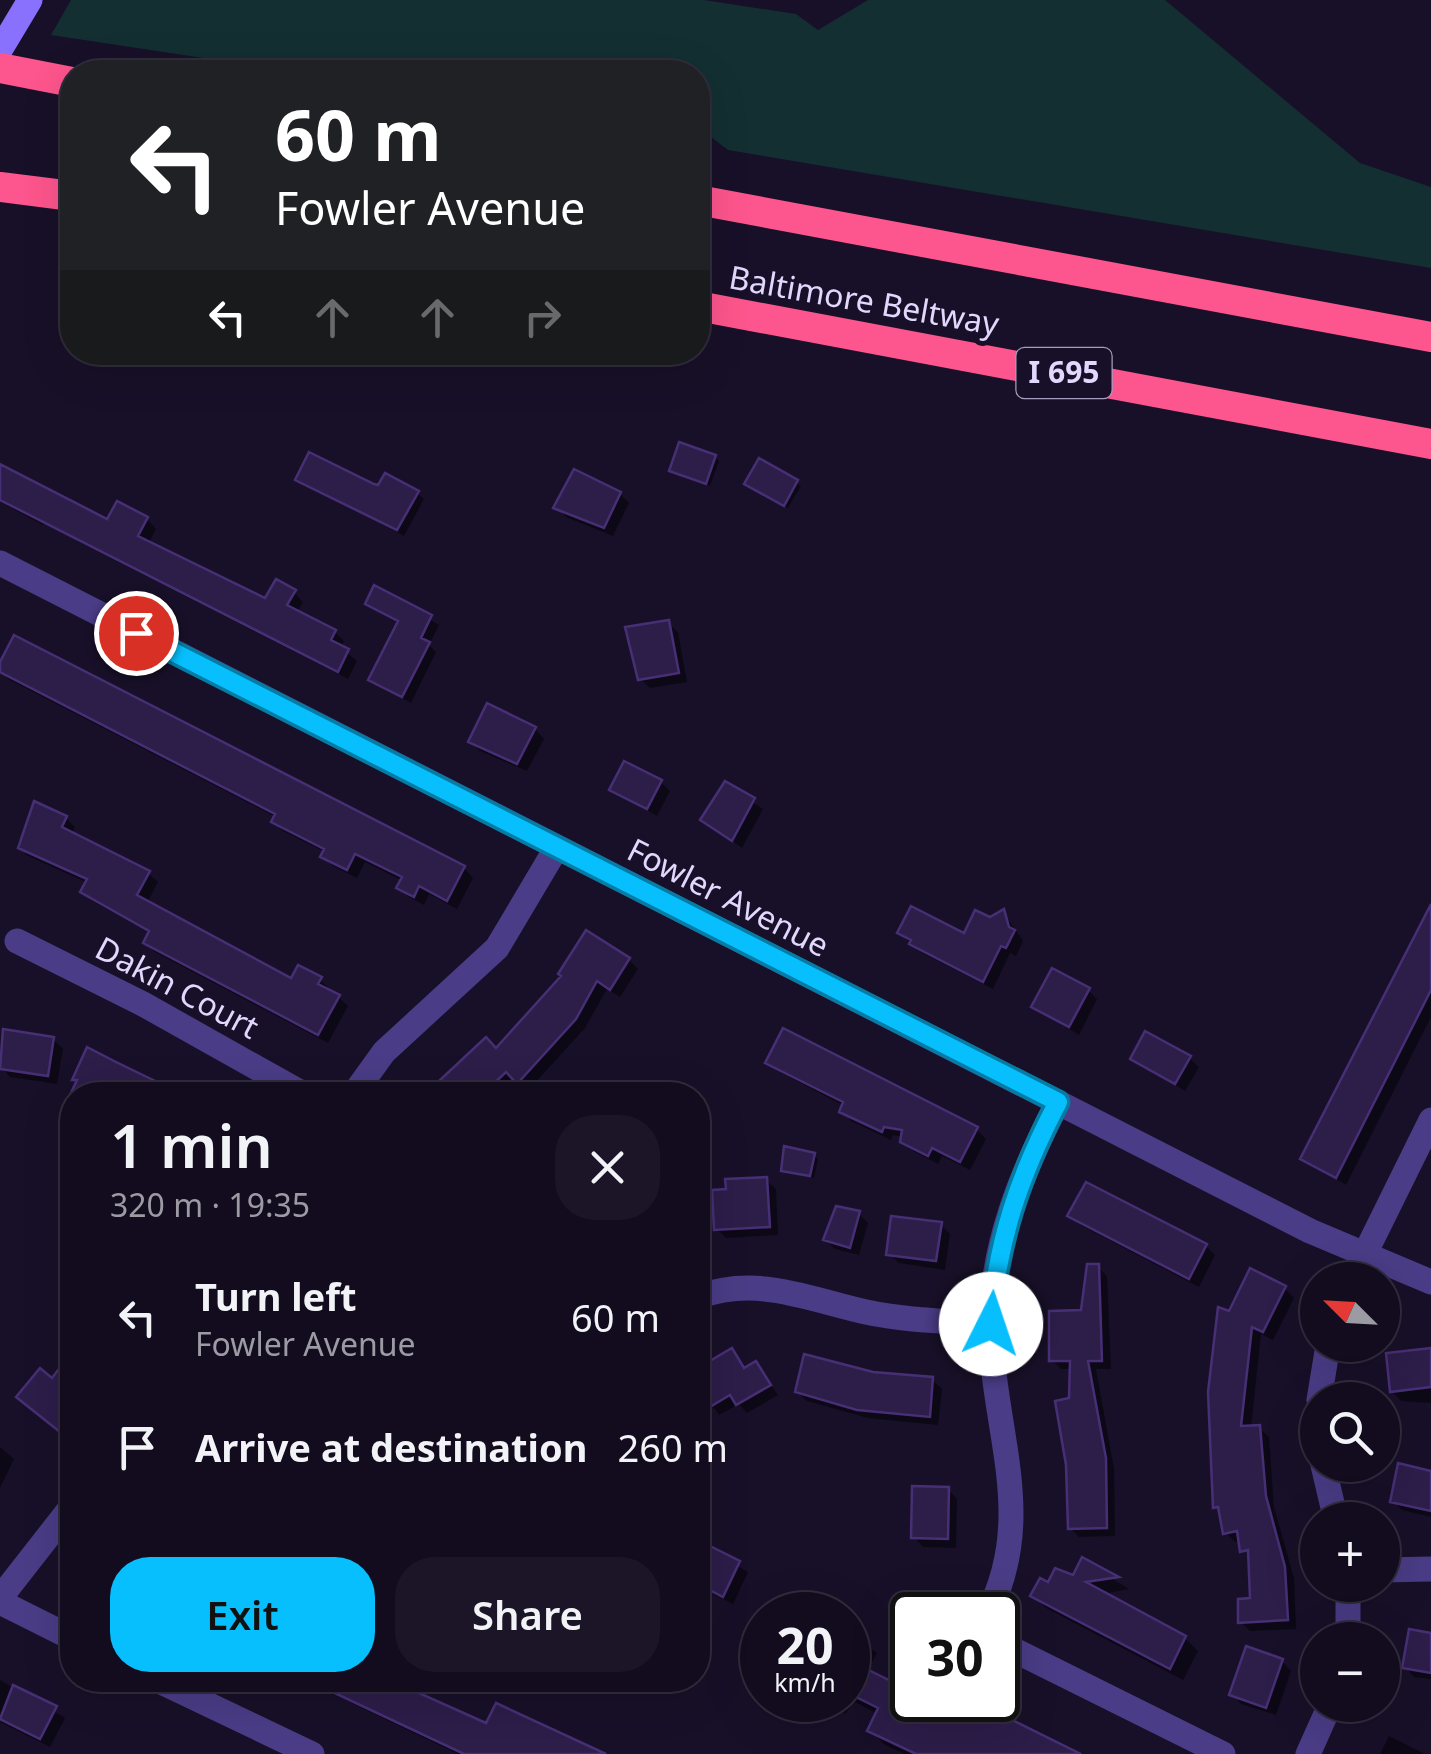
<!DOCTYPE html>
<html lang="en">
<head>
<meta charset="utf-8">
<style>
	:root { --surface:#120c1e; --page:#1b1527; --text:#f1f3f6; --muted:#9c9ba4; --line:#312c3c; --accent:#07bffc }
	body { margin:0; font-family:"Noto Sans",sans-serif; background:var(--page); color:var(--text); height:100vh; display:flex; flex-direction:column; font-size:38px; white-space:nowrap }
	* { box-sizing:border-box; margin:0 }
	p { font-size:32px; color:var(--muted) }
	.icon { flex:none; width:55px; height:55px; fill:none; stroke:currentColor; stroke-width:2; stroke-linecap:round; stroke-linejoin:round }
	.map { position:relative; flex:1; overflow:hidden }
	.panel { position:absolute; left:60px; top:1082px; width:650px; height:610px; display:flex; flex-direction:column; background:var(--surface); border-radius:40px; box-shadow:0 10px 40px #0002,0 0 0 2px var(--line) }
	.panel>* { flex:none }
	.guide { position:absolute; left:60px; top:60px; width:650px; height:305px; border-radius:40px; box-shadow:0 10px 40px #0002,0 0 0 2px var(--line); background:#202124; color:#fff; overflow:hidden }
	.needle { width:65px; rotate:294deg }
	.tools { position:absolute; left:1300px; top:1262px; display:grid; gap:20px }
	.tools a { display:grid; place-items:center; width:100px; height:100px; border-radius:50%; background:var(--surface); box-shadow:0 10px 40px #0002,0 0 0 2px var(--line); font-size:50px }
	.speed { position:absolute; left:740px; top:1592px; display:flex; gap:20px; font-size:50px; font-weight:700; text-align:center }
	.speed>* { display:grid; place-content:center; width:130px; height:130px; border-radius:50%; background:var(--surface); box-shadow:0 10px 40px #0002,0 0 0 2px var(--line); line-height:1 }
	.speed small { font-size:25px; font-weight:400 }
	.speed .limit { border:5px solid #111; border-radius:15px; background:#fff; color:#111 }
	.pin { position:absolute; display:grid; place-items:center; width:85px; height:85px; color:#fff; margin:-42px; border:5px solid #fff; border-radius:50%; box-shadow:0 2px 10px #0007 }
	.me { position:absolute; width:110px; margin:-55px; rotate:4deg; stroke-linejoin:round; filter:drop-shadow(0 0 8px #0008) }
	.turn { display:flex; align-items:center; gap:35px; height:210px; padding:0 50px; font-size:45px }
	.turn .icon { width:130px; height:130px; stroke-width:2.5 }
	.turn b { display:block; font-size:70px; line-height:85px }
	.lanes { display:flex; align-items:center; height:95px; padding:0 50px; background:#0003; justify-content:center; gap:50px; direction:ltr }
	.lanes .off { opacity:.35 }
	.round { display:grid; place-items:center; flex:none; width:105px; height:105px; border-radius:40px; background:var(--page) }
	.headline { display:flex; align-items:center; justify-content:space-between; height:170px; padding:0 50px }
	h1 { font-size:60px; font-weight:600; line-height:75px }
	.cta { display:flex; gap:20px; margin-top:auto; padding:20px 50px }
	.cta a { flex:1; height:115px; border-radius:40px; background:var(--accent); color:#111; font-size:40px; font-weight:600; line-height:115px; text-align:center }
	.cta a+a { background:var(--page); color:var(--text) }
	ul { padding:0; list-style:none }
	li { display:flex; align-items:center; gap:30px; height:130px; padding:0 50px }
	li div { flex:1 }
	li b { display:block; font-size:38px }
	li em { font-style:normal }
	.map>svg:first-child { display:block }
</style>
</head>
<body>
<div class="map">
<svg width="1431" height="1754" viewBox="0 0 1431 1754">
	<rect width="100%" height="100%" fill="#181028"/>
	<!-- green -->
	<path fill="#132f32" d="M 71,0 L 704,0 L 796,14 L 818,30 L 868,0 L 1165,0 L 1360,163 L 1431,187 L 1431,268 L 728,150 L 698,127 L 698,72 L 296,72 L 51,35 Z"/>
	<!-- shadow -->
	<path fill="#0007" d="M 715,457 L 719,461 L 710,486 L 672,470 Z
		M 760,462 L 801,486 L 788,508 L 751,488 Z
		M 0,476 L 108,523 L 147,519 L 156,529 L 148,544 L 266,602 L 294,592 L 303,602 L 297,613 L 335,632 L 344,641 L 341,648 L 357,661 L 348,679 L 79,542 L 46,519 L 43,525 L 0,502 Z
		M 298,479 L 417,493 L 424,499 L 404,536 Z
		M 620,494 L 629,503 L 613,536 L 566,517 L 557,507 Z
		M 375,589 L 439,625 L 429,645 L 436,652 L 411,703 L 371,680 L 400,624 L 368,604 Z
		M 668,623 L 678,632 L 687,682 L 650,688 L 640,679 Z
		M 0,667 L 464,868 L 473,878 L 457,909 L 429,894 L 424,905 L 409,897 L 399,888 L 403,881 L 365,862 L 357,878 L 333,866 L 323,856 L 325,852 L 283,831 L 274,822 L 276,817 L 8,679 Z
		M 535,729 L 544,739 L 527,771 L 480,751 L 471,742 Z
		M 661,782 L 670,791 L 657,816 L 612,790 Z
		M 725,784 L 763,809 L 742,848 L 703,820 Z
		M 36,804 L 66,818 L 75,827 L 71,835 L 148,873 L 158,882 L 147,903 L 292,981 L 320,980 L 348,1006 L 328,1043 L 155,952 L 146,943 L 151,933 L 92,901 L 83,892 L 88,883 L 26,855 L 17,845 Z
		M 1003,912 L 1023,941 L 1016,956 L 1010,953 L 993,989 L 922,953 L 900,933 L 965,936 Z
		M 1431,929 L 1431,1017 L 1346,1185 L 1303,1159 Z
		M 629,960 L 638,969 L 620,997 L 607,989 L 585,1028 L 534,1084 L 543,1095 L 426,1095 L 496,1051 L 564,977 Z
		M 1088,990 L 1097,999 L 1079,1035 L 1034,1007 Z
		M 784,1031 L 977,1130 L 986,1139 L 970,1170 L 942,1156 L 938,1164 L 913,1151 L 904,1137 L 893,1135 L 891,1140 L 851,1121 L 842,1111 L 844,1106 L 778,1071 L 768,1062 Z
		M 53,1039 L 63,1049 L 57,1084 L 10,1077 L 1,1067 Z
		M 1133,1058 L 1189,1058 L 1199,1067 L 1185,1091 Z
		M 814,1155 L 818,1159 L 814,1178 L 783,1170 Z
		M 766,1180 L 776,1189 L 778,1235 L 726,1238 L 717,1229 Z
		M 859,1214 L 868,1223 L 859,1255 L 835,1249 L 825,1240 Z
		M 1070,1216 L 1206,1246 L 1215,1255 L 1199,1287 L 1080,1225 Z
		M 941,1225 L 950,1234 L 945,1270 L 899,1263 L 889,1254 Z
		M 1098,1267 L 1107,1276 L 1111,1369 L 1096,1369 L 1114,1469 L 1115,1536 L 1079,1537 L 1070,1528 L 1072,1369 L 1061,1369 L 1052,1360 L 1084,1313 Z
		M 1284,1288 L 1294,1298 L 1273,1340 L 1261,1334 L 1251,1428 L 1259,1428 L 1269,1437 L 1274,1507 L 1294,1578 L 1296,1629 L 1250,1631 L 1241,1622 L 1253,1601 L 1251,1558 L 1241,1541 L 1235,1542 L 1226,1533 L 1222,1513 L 1216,1506 L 1230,1314 Z
		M 732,1351 L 746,1369 L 756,1364 L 778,1395 L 747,1413 L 739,1404 L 719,1415 L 698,1385 L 698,1371 Z
		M 1431,1351 L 1431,1403 L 1401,1401 L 1392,1391 Z
		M 72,1356 L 72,1438 L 71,1440 L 29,1406 Z
		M 873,1374 L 932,1380 L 942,1389 L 938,1425 L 868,1418 L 807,1401 L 797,1392 Z
		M 0,1447 L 14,1459 L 0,1488 Z
		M 1431,1473 L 1431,1517 L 1402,1510 L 1393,1501 Z
		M 948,1489 L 957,1499 L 956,1548 L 923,1547 L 914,1537 Z
		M 698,1543 L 748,1572 L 733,1604 L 698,1587 Z
		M 1083,1561 L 1129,1589 L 1103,1594 L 1185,1638 L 1198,1651 L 1183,1680 L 1046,1608 L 1033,1595 L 1074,1579 Z
		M 786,1601 L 814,1615 L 779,1615 Z
		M 848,1631 L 877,1653 L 867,1672 L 890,1683 L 898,1667 L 912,1674 L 912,1700 L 965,1700 L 1075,1754 L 905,1754 L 885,1745 L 870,1730 L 878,1714 L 853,1701 L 846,1714 L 823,1700 L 848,1700 Z
		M 1431,1636 L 1431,1679 L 1414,1677 L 1405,1667 Z
		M 1282,1661 L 1291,1671 L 1276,1715 L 1241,1704 L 1232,1694 Z
		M 0,1680 L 65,1718 L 50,1747 L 0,1722 Z
		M 303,1680 L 392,1680 L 487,1727 L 596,1754 L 458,1754 Z
		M 1389,1736 L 1425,1754 L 1380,1754 Z"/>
	<!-- building -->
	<path fill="#2c1d49" stroke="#472f75" stroke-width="2.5" d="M 679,442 L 716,455 L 706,484 L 669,471 Z
		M 309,452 L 374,484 L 378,485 L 385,473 L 419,491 L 397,530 L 295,480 Z
		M 759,458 L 798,480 L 784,506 L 744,484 Z
		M 0,464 L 107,519 L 117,501 L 148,517 L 138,536 L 265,598 L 276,579 L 296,590 L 287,605 L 336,630 L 331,640 L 349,649 L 338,672 L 0,500 Z
		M 574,469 L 621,492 L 604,528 L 553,508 Z
		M 374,585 L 432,615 L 421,638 L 430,642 L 402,697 L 368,680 L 398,621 L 365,604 Z
		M 669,620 L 679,673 L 638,680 L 625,627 Z
		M 14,635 L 465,866 L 447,901 L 419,886 L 414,897 L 396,888 L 402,877 L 355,854 L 347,870 L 320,857 L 324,849 L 271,822 L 275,814 L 0,672 L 0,662 Z
		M 487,703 L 536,727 L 517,764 L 468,742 Z
		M 624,761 L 662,780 L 647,809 L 609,790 Z
		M 725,781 L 755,798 L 732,841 L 700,820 Z
		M 34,801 L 67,816 L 62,827 L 150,871 L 137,895 L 291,978 L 298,965 L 322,977 L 318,984 L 340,995 L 318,1035 L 143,943 L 149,931 L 80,892 L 87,879 L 18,848 Z
		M 1431,904 L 1431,990 L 1336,1178 L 1300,1159 Z
		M 911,906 L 964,933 L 975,910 L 990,917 L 1004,909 L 1009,927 L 1015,930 L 1006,948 L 1001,946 L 983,982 L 909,944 L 911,940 L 897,933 Z
		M 586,930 L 630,958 L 610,990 L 597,981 L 576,1019 L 517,1084 L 506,1072 L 482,1095 L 424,1095 L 486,1037 L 496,1048 L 561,976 L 558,974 Z
		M 1052,968 L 1090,988 L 1069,1027 L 1031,1007 Z
		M 783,1028 L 978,1127 L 960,1162 L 932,1148 L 928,1156 L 900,1142 L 902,1130 L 884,1127 L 882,1132 L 839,1112 L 843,1102 L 765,1063 Z
		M 3,1029 L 54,1037 L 48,1076 L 0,1069 Z
		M 1145,1031 L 1191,1056 L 1175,1084 L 1130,1059 Z
		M 87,1047 L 114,1061 L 184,1095 L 70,1095 L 77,1080 L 72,1080 Z
		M 784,1146 L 815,1153 L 810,1176 L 781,1171 Z
		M 767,1177 L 770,1227 L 714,1230 L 712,1190 L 726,1189 L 725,1179 Z
		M 1086,1182 L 1207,1244 L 1189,1279 L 1067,1216 Z
		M 836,1206 L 860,1211 L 850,1248 L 823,1240 Z
		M 891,1216 L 942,1222 L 936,1261 L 886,1255 Z
		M 1087,1264 L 1099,1264 L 1102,1361 L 1088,1361 L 1106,1458 L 1107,1528 L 1068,1529 L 1066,1465 L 1055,1401 L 1069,1398 L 1070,1361 L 1049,1361 L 1049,1311 L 1081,1310 Z
		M 1250,1268 L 1286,1286 L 1263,1332 L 1252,1327 L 1241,1426 L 1260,1425 L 1266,1496 L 1285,1567 L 1288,1620 L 1238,1623 L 1238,1599 L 1250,1598 L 1248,1550 L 1240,1552 L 1237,1531 L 1223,1534 L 1218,1507 L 1213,1508 L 1208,1392 L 1218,1307 L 1229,1311 Z
		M 732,1348 L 744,1368 L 756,1361 L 771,1385 L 736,1405 L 730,1395 L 698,1414 L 698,1368 Z
		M 1431,1348 L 1431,1387 L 1390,1392 L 1386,1353 Z
		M 72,1352 L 72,1417 L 60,1432 L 16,1397 L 40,1368 L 52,1378 Z
		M 804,1354 L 873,1372 L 933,1377 L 930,1417 L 857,1410 L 795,1392 Z
		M 1398,1463 L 1431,1471 L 1431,1511 L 1390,1502 Z
		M 912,1486 L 949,1487 L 948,1539 L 911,1538 Z
		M 698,1540 L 740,1561 L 723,1597 L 698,1584 Z
		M 1082,1557 L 1119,1577 L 1086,1582 L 1186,1636 L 1170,1669 L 1030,1596 L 1040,1578 L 1048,1582 L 1055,1568 L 1073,1575 Z
		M 1409,1629 L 1431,1633 L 1431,1673 L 1402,1668 Z
		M 1246,1646 L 1283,1659 L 1266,1708 L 1229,1695 Z
		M 848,1660 L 889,1680 L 897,1663 L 912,1671 L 912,1700 L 972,1700 L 1081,1754 L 916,1754 L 867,1731 L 878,1708 L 848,1693 Z
		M 307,1680 L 390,1680 L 486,1723 L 496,1703 L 606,1754 L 464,1754 Z
		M 13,1685 L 57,1706 L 40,1739 L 0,1719 Z"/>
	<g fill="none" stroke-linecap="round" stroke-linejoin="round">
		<!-- street -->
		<path stroke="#4a3c86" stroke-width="25" d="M 0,563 L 1310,1231 L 1431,1282
			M 17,941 L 143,1004 L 305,1095
			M 353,1095 L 384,1052 L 497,948 L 557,847
			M 1352,1280 L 1431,1120
			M 698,1297 C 757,1275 808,1299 866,1312 C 907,1321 950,1321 991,1324
			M 1319,1400 L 1328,1345
			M 1318,1422 L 1318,1425
			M 1323,1465 L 1336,1520
			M 1382,1570 L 1431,1569
			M 0,1598 L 72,1506
			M 0,1602 L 72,1638
			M 925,1605 L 944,1615
			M 987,1615 C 1038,1516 992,1431 991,1328 C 991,1246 1021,1174 1058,1102
			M 1348,1640 L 1348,1585
			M 998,1642 L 1223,1754
			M 157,1680 L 312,1754
			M 1308,1754 L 1330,1705"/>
		<!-- secondary -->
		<path stroke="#8971fd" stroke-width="25" d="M 0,50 L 30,0"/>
		<!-- highway -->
		<path stroke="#fd558d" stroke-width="30" d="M 0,68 L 72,82
			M 0,187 L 72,196
			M 698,200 L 1431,337
			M 698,306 L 1431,444"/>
	</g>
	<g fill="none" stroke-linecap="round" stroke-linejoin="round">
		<defs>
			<path id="route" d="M 136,633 L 1058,1102 C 1020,1174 996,1243 991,1324"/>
		</defs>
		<!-- route casing -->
		<use href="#route" stroke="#057ca4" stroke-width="25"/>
		<!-- route -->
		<use href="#route" stroke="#07bffc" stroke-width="18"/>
	</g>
	<g text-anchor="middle" stroke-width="10" stroke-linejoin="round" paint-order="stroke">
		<!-- shield labels -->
		<rect fill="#181028" stroke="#a59cbe" stroke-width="2.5" x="1016.5" y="348" width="95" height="50" rx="8"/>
		<g font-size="30" font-weight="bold" fill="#e2d8fe">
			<text x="1064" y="383">I 695</text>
		</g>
		<!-- street labels -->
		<g font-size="32" fill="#e2d8fe" stroke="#181028">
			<text transform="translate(864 301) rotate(10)" y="11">Baltimore Beltway</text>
			<text transform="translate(728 898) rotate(27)" y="11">Fowler Avenue</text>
			<text transform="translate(177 988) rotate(28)" y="11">Dakin Court</text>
		</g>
	</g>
</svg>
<div class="tools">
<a><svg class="needle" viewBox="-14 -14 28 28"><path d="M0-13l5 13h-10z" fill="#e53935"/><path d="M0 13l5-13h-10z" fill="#9c9ba4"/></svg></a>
<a><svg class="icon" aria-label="search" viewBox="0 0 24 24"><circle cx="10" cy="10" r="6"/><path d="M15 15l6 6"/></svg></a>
<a>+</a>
<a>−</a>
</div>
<div class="speed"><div>20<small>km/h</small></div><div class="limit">30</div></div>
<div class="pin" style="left:136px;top:633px;background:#d93025"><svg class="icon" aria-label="arrive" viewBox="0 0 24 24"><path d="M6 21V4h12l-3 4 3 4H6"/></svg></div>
<svg class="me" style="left:991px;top:1324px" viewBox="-20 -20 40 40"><circle r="19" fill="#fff"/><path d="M0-13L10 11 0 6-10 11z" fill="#07bffc"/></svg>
<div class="guide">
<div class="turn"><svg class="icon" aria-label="left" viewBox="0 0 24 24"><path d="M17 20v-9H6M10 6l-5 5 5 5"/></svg><div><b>60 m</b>Fowler Avenue</div></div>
<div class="lanes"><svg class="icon" aria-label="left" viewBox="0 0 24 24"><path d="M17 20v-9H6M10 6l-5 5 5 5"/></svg><svg class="icon off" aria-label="ahead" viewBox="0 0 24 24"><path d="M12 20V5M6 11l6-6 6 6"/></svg><svg class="icon off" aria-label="ahead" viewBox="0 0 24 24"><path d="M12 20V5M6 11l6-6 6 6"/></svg><svg class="icon off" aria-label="right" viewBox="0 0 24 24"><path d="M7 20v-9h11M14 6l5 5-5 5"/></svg></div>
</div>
<section class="panel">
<div class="headline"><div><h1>1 min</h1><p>320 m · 19:35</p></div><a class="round"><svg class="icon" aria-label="close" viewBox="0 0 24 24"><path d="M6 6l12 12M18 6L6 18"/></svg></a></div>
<ul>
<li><svg class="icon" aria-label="left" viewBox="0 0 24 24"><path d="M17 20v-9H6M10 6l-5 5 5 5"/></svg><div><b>Turn left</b><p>Fowler Avenue</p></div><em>60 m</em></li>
<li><svg class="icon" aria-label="arrive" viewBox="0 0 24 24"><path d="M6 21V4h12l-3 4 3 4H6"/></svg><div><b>Arrive at destination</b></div><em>260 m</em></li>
</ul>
<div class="cta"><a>Exit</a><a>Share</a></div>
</section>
</div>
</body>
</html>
